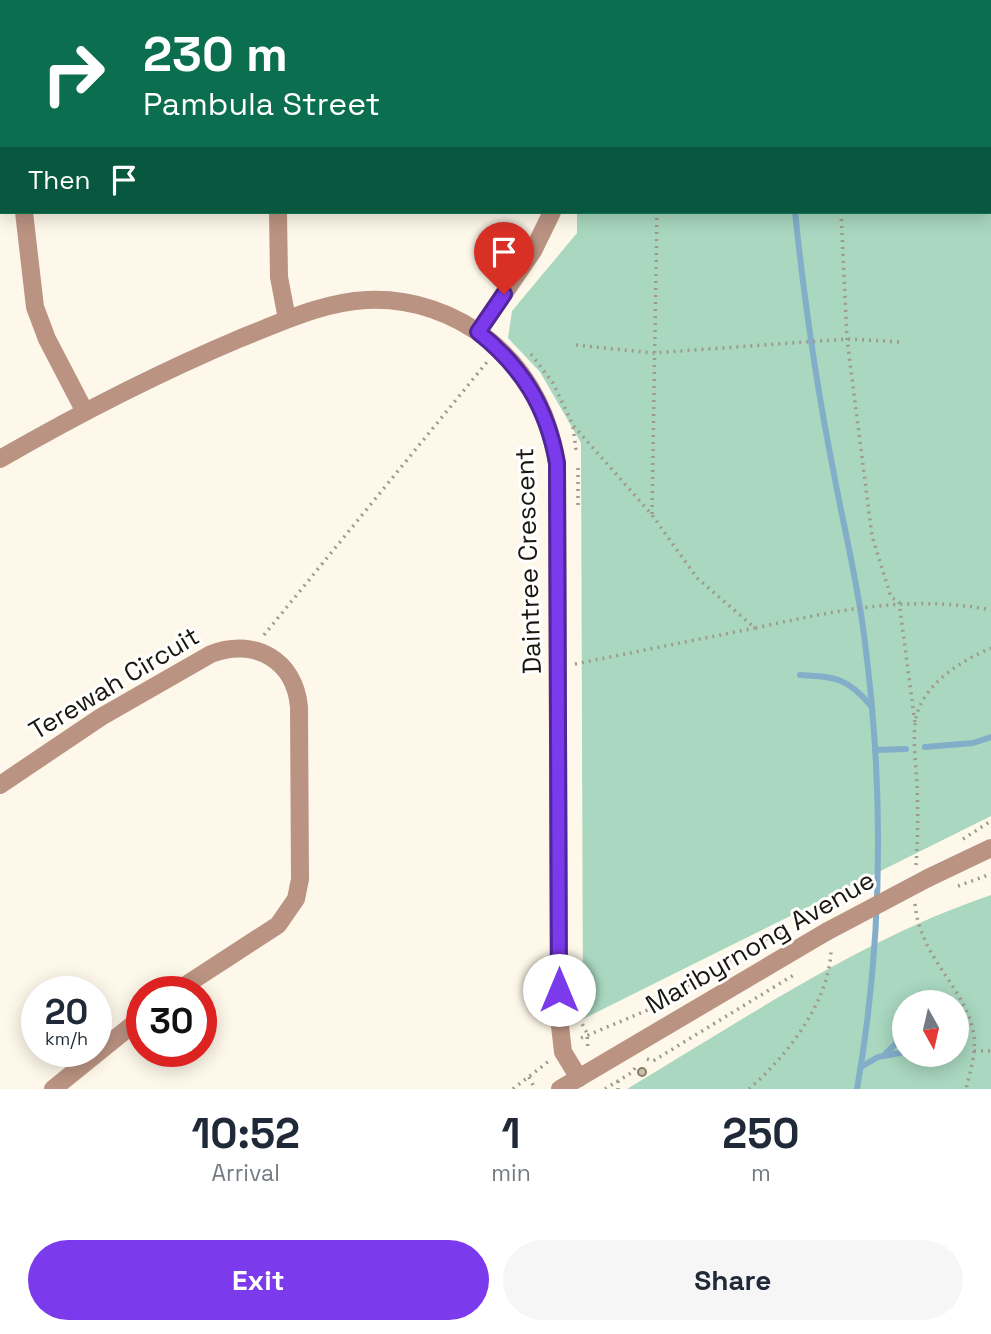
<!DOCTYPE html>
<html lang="en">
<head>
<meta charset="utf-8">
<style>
	:root { --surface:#fff; --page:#f6f6f7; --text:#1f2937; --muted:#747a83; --accent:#7c3aed }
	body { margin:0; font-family:"Space Grotesk",sans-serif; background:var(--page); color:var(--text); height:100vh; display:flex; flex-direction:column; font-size:26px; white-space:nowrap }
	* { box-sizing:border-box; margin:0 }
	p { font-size:23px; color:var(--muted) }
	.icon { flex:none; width:38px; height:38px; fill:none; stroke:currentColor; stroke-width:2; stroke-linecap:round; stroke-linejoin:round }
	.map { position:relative; height:1089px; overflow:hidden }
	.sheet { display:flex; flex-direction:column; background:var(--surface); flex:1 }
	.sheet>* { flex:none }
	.guide { position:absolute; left:0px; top:0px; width:992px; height:214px; box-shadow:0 4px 18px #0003; background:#0b6e4f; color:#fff; overflow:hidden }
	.needle { width:46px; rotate:172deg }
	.controls { position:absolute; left:892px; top:990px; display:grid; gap:14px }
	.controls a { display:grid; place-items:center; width:77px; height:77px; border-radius:50%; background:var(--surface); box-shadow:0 4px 18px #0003; font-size:35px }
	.speed { position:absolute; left:21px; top:976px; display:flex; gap:14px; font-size:35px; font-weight:700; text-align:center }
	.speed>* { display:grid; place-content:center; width:91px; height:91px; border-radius:50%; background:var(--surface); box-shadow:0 4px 18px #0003; line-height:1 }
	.speed small { font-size:18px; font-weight:400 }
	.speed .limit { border:10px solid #d22; background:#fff; color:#111 }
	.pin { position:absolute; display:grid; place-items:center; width:60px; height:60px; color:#fff; margin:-72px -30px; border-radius:50% 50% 50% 0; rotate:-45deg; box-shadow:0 0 7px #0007 }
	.pin .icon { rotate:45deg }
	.me { position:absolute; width:77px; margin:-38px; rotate:0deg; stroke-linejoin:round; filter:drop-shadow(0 0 5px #0008) }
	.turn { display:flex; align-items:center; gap:24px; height:147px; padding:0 28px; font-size:32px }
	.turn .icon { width:91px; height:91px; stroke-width:2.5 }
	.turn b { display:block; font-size:49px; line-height:60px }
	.then { display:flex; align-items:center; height:66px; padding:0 28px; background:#0003; gap:14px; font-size:26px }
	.eta { display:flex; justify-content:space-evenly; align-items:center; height:119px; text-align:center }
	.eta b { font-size:42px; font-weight:700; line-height:49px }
	.primary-button { display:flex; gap:14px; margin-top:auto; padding:14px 28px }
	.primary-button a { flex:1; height:80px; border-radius:42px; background:var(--accent); color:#fff; font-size:28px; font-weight:700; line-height:80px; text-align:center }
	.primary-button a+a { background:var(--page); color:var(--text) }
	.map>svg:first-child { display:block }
</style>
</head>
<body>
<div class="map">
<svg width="991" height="1089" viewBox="0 0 991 1089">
	<rect width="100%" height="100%" fill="#fef8ea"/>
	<!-- green -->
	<path fill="#a9d7bf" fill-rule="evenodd" d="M 576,0 L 991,0 L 991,816 L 583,1019 L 581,443 L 540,372 L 508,338 L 512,311 L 577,233 L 577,212 L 990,212 L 990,2 Z
		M 991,895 L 991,1089 L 627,1089 C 743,1020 863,938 991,895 ZM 905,1003 L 957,1003 L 957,1055 L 905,1055 Z"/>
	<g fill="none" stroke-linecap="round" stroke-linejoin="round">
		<!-- stream -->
		<path stroke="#83aec9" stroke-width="6" d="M 787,0 L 787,2
			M 795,212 C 804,298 816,383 833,469 C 843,524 857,579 864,635 C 884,785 883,940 857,1089
			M 800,675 C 836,677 848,678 871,706
			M 925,747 L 973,743 L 991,737
			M 875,750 L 906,749
			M 886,1053 L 905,1035
			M 861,1067 L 878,1057 L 905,1052"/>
	</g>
	<!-- building -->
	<path fill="#c8bfa9" stroke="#867e69" stroke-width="2" d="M659 1002a4 4 0 1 1 8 0a4 4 0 1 1-8 0Z
		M638 1072a4 4 0 1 1 8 0a4 4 0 1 1-8 0Z"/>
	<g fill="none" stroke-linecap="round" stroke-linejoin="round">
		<!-- path -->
		<path stroke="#9f9a8f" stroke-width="3.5" stroke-dasharray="2 5" stroke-linecap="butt" d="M 834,0 L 834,2
			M 649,2 L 649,0
			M 841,212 L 847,339 L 872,536 L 891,597 L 899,602 L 915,723
			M 576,345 L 653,353 L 847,339 L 901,342
			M 531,354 L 553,383 L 573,425 L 652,515 L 697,578 L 755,628 C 835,611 909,594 991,610
			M 573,427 L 576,450
			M 578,468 L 578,510
			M 652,514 L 657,212
			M 264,635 L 487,362
			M 575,664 L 755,628
			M 963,839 L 991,821
			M 916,865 C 918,838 918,811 917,784 C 916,765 913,744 915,725 C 918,687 960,661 991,648
			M 958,886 L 991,874
			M 915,904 C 920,959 967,988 974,1036 C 976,1054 970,1072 966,1089
			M 832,908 L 833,893
			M 669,1004 L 671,996 L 760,942 L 791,929
			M 579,1018 L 587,1033 L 588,1050
			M 581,1038 L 648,1010 L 654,1010
			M 974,1051 L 991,1051
			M 647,1059 L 653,1061 L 797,973
			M 529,1077 L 535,1089
			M 618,1081 L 618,1089
			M 513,1089 L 549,1061
			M 605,1089 L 631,1073 L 636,1067
			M 749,1089 C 787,1056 829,1002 831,951"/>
		<!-- minor -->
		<path stroke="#bb9383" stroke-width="18" d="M 1,0 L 2,3
			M 278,0 L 278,2
			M 557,0 L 557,2
			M 24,212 L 35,307 L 47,339 L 85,412
			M 278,212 L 279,277 L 287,319
			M 478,332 L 533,251 L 552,212
			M 0,459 C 78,414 158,373 241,338 C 282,322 323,302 367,300 C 412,298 455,313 490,341 C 529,373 549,414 557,463 L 559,1017 L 563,1052 L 579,1078
			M 0,785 L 101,717 L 211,654 C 254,637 295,660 299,707 L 300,879 L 296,899 L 278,925 L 175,992
			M 53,1089 L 142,1017"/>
		<!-- tertiary -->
		<path stroke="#bb9383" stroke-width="18" d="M 928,878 L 991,848
			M 560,1089 L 826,932"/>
		<!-- tertiary-bridge -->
		<path stroke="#bb9383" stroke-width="18" d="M 826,932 L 928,878"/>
	</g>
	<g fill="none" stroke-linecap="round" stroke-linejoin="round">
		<defs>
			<path id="route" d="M 504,294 L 478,332 C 522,367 547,407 557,463 L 559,990"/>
		</defs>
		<!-- route casing -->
		<use href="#route" stroke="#51269a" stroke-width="18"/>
		<!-- route -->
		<use href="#route" stroke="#7c3aed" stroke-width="12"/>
	</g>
	<g text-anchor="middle" stroke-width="6" stroke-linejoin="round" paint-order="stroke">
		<!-- street labels -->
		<g font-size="26" fill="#1a170f" stroke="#fff">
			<text transform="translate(528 561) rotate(-92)" y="9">Daintree Crescent</text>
			<text transform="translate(114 683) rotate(-31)" y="9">Terewah Circuit</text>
			<text transform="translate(760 942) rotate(-30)" y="9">Maribyrnong Avenue</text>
		</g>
	</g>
</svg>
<div class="controls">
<a><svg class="needle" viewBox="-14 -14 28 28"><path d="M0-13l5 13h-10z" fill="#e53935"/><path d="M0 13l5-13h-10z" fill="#747a83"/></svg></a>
</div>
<div class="speed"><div>20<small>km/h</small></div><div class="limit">30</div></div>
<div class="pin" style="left:504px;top:294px;background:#d93025"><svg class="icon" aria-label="arrive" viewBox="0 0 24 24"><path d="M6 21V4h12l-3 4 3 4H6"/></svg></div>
<svg class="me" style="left:559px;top:990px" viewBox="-20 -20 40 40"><circle r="19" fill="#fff"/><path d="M0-13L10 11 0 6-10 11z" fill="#7c3aed"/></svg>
<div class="guide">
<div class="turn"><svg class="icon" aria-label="right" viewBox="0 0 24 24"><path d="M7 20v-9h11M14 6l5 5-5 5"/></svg><div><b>230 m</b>Pambula Street</div></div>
<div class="then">Then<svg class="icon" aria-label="arrive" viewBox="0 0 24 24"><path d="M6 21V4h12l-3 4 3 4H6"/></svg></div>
</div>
</div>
<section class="sheet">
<div class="eta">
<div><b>10:52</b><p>Arrival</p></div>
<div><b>1</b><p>min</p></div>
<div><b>250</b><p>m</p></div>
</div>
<div class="primary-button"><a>Exit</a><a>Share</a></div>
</section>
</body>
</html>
